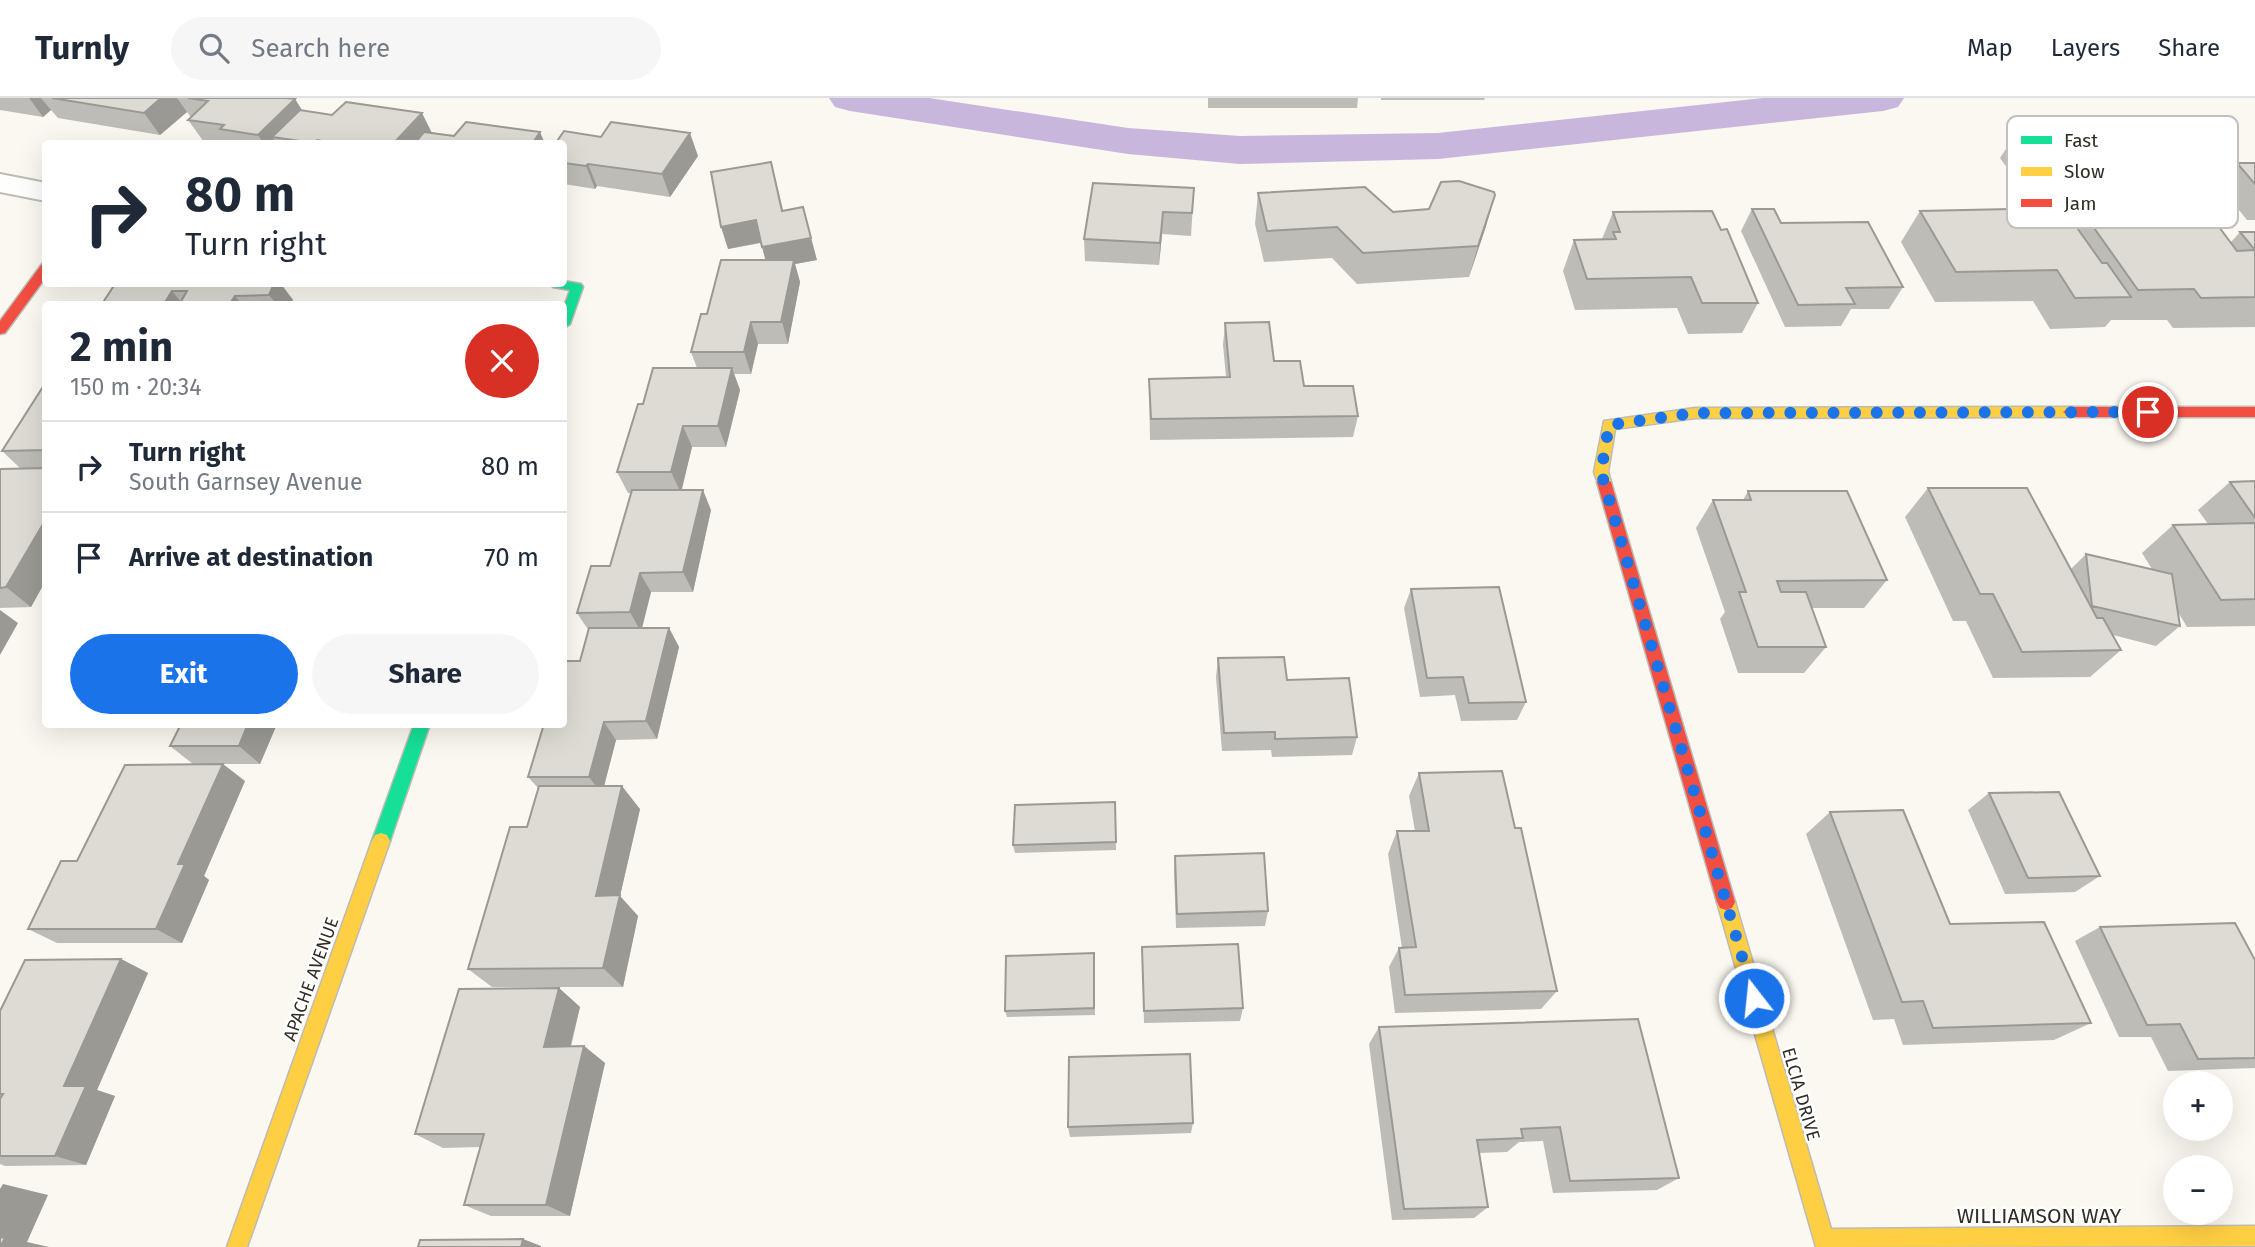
<!DOCTYPE html>
<html lang="en">
<head>
<meta charset="utf-8">
<style>
	:root { --surface:#fff; --page:#f6f6f7; --text:#1f2937; --muted:#747a83; --line:#e0e1e3; --accent:#1a73e8 }
	body { margin:0; font-family:"Fira Sans",sans-serif; background:var(--page); color:var(--text); height:100vh; display:flex; flex-direction:column; font-size:26px; white-space:nowrap }
	* { box-sizing:border-box; margin:0 }
	p { font-size:23px; color:var(--muted) }
	.icon { flex:none; width:38px; height:38px; fill:none; stroke:currentColor; stroke-width:2; stroke-linecap:round; stroke-linejoin:round }
	.map { position:relative; flex:1; overflow:hidden }
	.details { position:absolute; left:42px; top:203px; width:525px; height:427px; display:flex; flex-direction:column; background:var(--surface); border-radius:7px; box-shadow:0 7px 28px #0002 }
	.details>* { flex:none }
	.hud { position:absolute; left:42px; top:42px; width:525px; height:147px; border-radius:7px; box-shadow:0 7px 28px #0002; background:#fff; color:var(--text); overflow:hidden }
	.fabs { position:absolute; left:2163px; top:973px; display:grid; gap:14px }
	.fabs a { display:grid; place-items:center; width:70px; height:70px; border-radius:50%; background:var(--surface); box-shadow:0 7px 28px #0002; font-size:35px }
	.pin { position:absolute; display:grid; place-items:center; width:60px; height:60px; color:#fff; margin:-30px; border:4px solid #fff; border-radius:50%; box-shadow:0 2px 7px #0007 }
	.me { position:absolute; width:77px; margin:-38px; rotate:344deg; stroke-linejoin:round; filter:drop-shadow(0 0 5px #0008) }
	.turn { display:flex; align-items:center; gap:24px; height:147px; padding:0 28px; font-size:32px }
	.turn .icon { width:91px; height:91px; stroke-width:2.5 }
	.turn b { display:block; font-size:49px; line-height:60px }
	.round { display:grid; place-items:center; flex:none; width:74px; height:74px; border-radius:37px; background:var(--page) }
	.head { display:flex; align-items:center; justify-content:space-between; height:119px; padding:0 28px }
	h1 { font-size:42px; font-weight:700; line-height:52px }
	.button { display:flex; gap:14px; margin-top:auto; padding:14px 28px }
	.button a { flex:1; height:80px; border-radius:42px; background:var(--accent); color:#fff; font-size:28px; font-weight:700; line-height:80px; text-align:center }
	.button a+a { background:var(--page); color:var(--text) }
	ul { padding:0; list-style:none }
	li { display:flex; align-items:center; gap:21px; height:91px; padding:0 28px; border-top:2px solid var(--line) }
	li div { flex:1 }
	li b { display:block; font-size:26px }
	li em { font-style:normal }
	header { display:flex; align-items:center; gap:42px; box-sizing:border-box; height:98px; padding:0 35px; background:var(--surface); border-bottom:2px solid var(--line) }
	header strong { font-size:33px }
	nav { display:flex; gap:38px; margin-inline-start:auto; font-size:24px }
	.search { width:490px; height:63px; background:var(--page); display:flex; align-items:center; gap:18px; box-sizing:border-box; padding:0 24px; border-radius:38px; color:var(--muted); font-size:26px }
	.map>svg:first-child { display:block }
</style>
</head>
<body>
<header>
<strong>Turnly</strong>
<div class="search"><svg class="icon" aria-label="search" viewBox="0 0 24 24"><circle cx="10" cy="10" r="6"/><path d="M15 15l6 6"/></svg>Search here</div>
<nav><a>Map</a><a>Layers</a><a>Share</a></nav>
</header>
<div class="map">
<svg width="2255" height="1149" viewBox="0 0 2255 1149">
	<rect width="100%" height="100%" fill="#faf8f0"/>
	<g fill="none" stroke-linecap="round" stroke-linejoin="round">
		<!-- canal -->
		<path fill="#c9b6dc" fill-rule="evenodd" d="M 829,0 L 929,0 L 1128,30 L 1240,38 L 1438,35 L 1763,0 L 1904,0 L 1898,9 L 1883,13 L 1438,61 L 1240,66 L 1128,56 L 850,13 L 835,9 Z"/>
		<defs>
			<path id="street" d="M 0,76 L 46,85 L 46,103 L 0,94 Z"/>
			<path id="fast" d="M 564,183 L 581,186 L 583,189 L 570,226 L 564,230 L 564,209 L 570,192 L 553,189 L 551,186 L 564,186 Z
				M 414,626 L 430,626 L 390,743 L 387,749 L 381,751 L 375,749 L 372,743 Z"/>
			<path id="slow" d="M 2070,309 L 2077,314 L 2070,319 L 1695,320 L 1615,331 L 1608,374 L 1611,384 L 1609,388 L 1599,388 L 1594,374 L 1604,323 L 1695,310 Z
				M 381,735 L 387,737 L 390,743 L 247,1149 L 227,1149 L 372,743 L 375,737 Z
				M 1726,796 L 1732,798 L 1735,804 L 1831,1131 L 2255,1128 L 2255,1148 L 1816,1149 L 1717,804 L 1720,798 Z"/>
			<path id="jam" d="M 46,165 L 46,179 L 5,235 L 0,236 L 0,223 L 42,166 Z
				M 2070,309 L 2255,309 L 2255,319 L 2070,319 L 2063,314 Z
				M 1604,379 L 1611,384 L 1735,804 L 1732,810 L 1726,812 L 1720,810 L 1717,804 L 1597,384 Z"/>
		</defs>
		<!-- street casing -->
		<use href="#street" stroke="#bdbbb4" stroke-width="4"/>
		<!-- fast casing -->
		<use href="#fast" stroke="#bdbbb4" stroke-width="3"/>
		<!-- slow casing -->
		<use href="#slow" stroke="#bdbbb4" stroke-width="3"/>
		<!-- jam casing -->
		<use href="#jam" stroke="#bdbbb4" stroke-width="3"/>
		<!-- street -->
		<use href="#street" fill="#fefefd" fill-rule="evenodd"/>
		<!-- fast -->
		<use href="#fast" fill="#16e098" fill-rule="evenodd"/>
		<!-- slow -->
		<use href="#slow" fill="#ffcf43" fill-rule="evenodd"/>
		<!-- jam -->
		<use href="#jam" fill="#f24e42" fill-rule="evenodd"/>
	</g>
	<!-- wall -->
	<path fill="#bebcb6" d="M 0,0 L 286,0 L 295,1 L 302,12 L 454,38 L 545,46 L 213,46 L 204,44 L 188,22 L 191,19 L 187,14 L 160,37 L 58,20 L 51,12 L 43,19 L 0,12 Z
		M 1208,0 L 1358,0 L 1357,10 L 1208,10 Z
		M 1381,0 L 1485,0 L 1484,2 L 1381,2 Z
		M 564,46 L 698,58 L 670,99 L 597,88 L 595,91 L 564,86 Z
		M 2008,48 L 2080,80 L 2071,91 L 2023,92 L 2000,60 Z
		M 771,64 L 783,112 L 817,162 L 795,166 L 800,184 L 788,246 L 758,246 L 751,276 L 734,276 L 740,292 L 726,349 L 692,349 L 681,392 L 711,412 L 693,494 L 651,494 L 642,530 L 669,530 L 679,549 L 657,641 L 616,642 L 604,688 L 640,711 L 620,798 L 638,818 L 623,889 L 492,889 L 468,871 L 527,729 L 539,691 L 528,679 L 580,563 L 589,533 L 577,515 L 610,468 L 631,395 L 628,395 L 617,374 L 643,306 L 697,270 L 691,254 L 707,216 L 766,162 L 761,145 L 728,151 Z
		M 2237,65 L 2255,65 L 2255,122 L 2247,122 L 2219,87 Z
		M 1194,90 L 1191,138 L 1162,136 L 1159,167 L 1085,163 L 1084,141 Z
		M 1258,95 L 1393,114 L 1429,111 L 1486,128 L 1469,179 L 1357,186 L 1332,160 L 1264,164 L 1255,126 Z
		M 2070,96 L 2231,144 L 2240,134 L 2255,134 L 2255,229 L 2173,230 L 2167,222 L 2111,222 L 2105,229 L 2050,231 L 2033,203 L 1935,204 L 1901,144 L 1920,113 L 2059,110 Z
		M 1752,111 L 1781,125 L 1903,189 L 1889,211 L 1851,211 L 1841,228 L 1785,229 L 1741,133 Z
		M 1613,114 L 1721,132 L 1758,205 L 1742,235 L 1688,236 L 1677,210 L 1575,212 L 1563,173 L 1574,142 L 1602,141 Z
		M 115,186 L 281,186 L 293,202 L 291,206 L 102,206 Z
		M 1225,225 L 1274,263 L 1304,288 L 1358,318 L 1353,339 L 1150,342 L 1149,281 L 1226,279 L 1223,247 Z
		M 46,284 L 46,482 L 31,509 L 0,510 L 0,372 L 20,370 L 2,353 Z
		M 2255,383 L 2255,528 L 2187,529 L 2178,514 L 2180,528 L 2156,548 L 2113,537 L 2121,552 L 2090,579 L 1993,580 L 1966,523 L 1953,523 L 1905,419 L 1928,390 L 2071,471 L 2086,456 L 2152,471 L 2142,455 L 2173,427 L 2208,426 L 2198,412 L 2230,384 Z
		M 1748,393 L 1887,482 L 1864,510 L 1812,510 L 1826,549 L 1804,575 L 1738,575 L 1720,521 L 1725,514 L 1696,430 L 1713,402 L 1743,402 Z
		M 1411,491 L 1526,604 L 1517,622 L 1461,623 L 1455,597 L 1420,599 L 1404,510 Z
		M 1218,560 L 1287,582 L 1357,639 L 1352,657 L 1272,659 L 1271,652 L 1222,653 L 1216,579 Z
		M 277,626 L 260,666 L 193,666 L 170,648 Z
		M 1419,675 L 1515,730 L 1557,893 L 1541,911 L 1395,915 L 1389,869 L 1399,850 L 1402,850 L 1388,756 L 1397,733 L 1415,733 L 1409,698 Z
		M 245,683 L 204,778 L 209,782 L 182,845 L 57,845 L 28,831 Z
		M 1989,695 L 2100,778 L 2075,794 L 2005,796 L 1968,712 Z
		M 1115,704 L 1116,752 L 1015,755 L 1013,747 Z
		M 1830,714 L 1950,826 L 2091,925 L 2054,942 L 1903,947 L 1894,921 L 1873,922 L 1806,736 Z
		M 1175,758 L 1268,813 L 1265,828 L 1176,830 L 1174,773 Z
		M 2100,829 L 2255,862 L 2255,970 L 2168,973 L 2151,939 L 2119,939 L 2075,843 Z
		M 1142,849 L 1243,910 L 1240,923 L 1144,925 Z
		M 1094,855 L 1095,917 L 1007,919 L 1005,913 Z
		M 121,861 L 148,875 L 97,992 L 115,998 L 86,1067 L 5,1068 L 0,1066 L 0,913 Z
		M 559,890 L 580,909 L 571,949 L 584,948 L 605,965 L 570,1118 L 491,1118 L 464,1107 L 480,1049 L 443,1050 L 415,1036 Z
		M 1379,929 L 1679,1080 L 1657,1092 L 1553,1095 L 1543,1043 L 1519,1044 L 1507,1054 L 1479,1055 L 1488,1109 L 1474,1120 L 1392,1122 L 1369,946 Z
		M 1193,1025 L 1191,1035 L 1070,1039 L 1068,1029 Z"/>
	<!-- shaded-wall -->
	<path fill="#9b9994" d="M 29,0 L 41,0 L 51,12 L 43,19 Z
		M 161,0 L 177,0 L 187,14 L 160,37 L 144,15 Z
		M 295,1 L 309,24 L 272,39 L 277,46 L 264,46 L 258,37 Z
		M 422,15 L 433,37 L 426,46 L 393,46 Z
		M 540,34 L 545,46 L 532,46 Z
		M 690,35 L 698,58 L 670,99 L 662,76 Z
		M 588,66 L 597,88 L 595,91 L 586,68 Z
		M 1495,97 L 1486,128 L 1469,179 L 1478,148 Z
		M 803,109 L 817,162 L 795,166 L 800,184 L 788,246 L 762,149 Z
		M 1163,114 L 1162,136 L 1159,167 L 1160,145 Z
		M 756,122 L 763,144 L 728,151 L 721,129 Z
		M 274,186 L 281,186 L 293,202 L 291,206 L 276,206 L 269,197 Z
		M 172,193 L 182,205 L 180,205 L 181,206 L 164,206 Z
		M 235,198 L 242,206 L 233,206 L 231,204 Z
		M 751,224 L 758,246 L 751,276 L 744,254 Z
		M 732,270 L 740,292 L 726,349 L 718,328 Z
		M 683,328 L 692,349 L 681,395 L 671,374 Z
		M 703,392 L 711,412 L 693,494 L 683,474 Z
		M 46,421 L 46,482 L 31,509 L 6,489 Z
		M 640,475 L 651,494 L 641,534 L 630,514 Z
		M 0,512 L 18,525 L 0,557 Z
		M 669,530 L 679,549 L 657,641 L 646,623 Z
		M 604,624 L 616,642 L 602,696 L 589,679 Z
		M 248,626 L 277,626 L 260,666 L 239,648 Z
		M 223,666 L 245,683 L 204,778 L 209,782 L 182,845 L 156,831 L 178,766 Z
		M 622,688 L 640,711 L 620,798 L 638,818 L 623,889 L 603,870 L 596,798 Z
		M 121,861 L 148,875 L 97,992 L 115,998 L 86,1067 L 55,1058 L 64,988 Z
		M 559,890 L 580,909 L 566,965 L 544,949 Z
		M 584,948 L 605,965 L 570,1118 L 546,1107 Z
		M 3,1086 L 48,1097 L 27,1144 L 49,1149 L 0,1149 L 0,1091 Z
		M 523,1141 L 541,1148 L 541,1149 L 521,1149 Z"/>
	<!-- building -->
	<path fill="#dddbd4" stroke="#9b9994" stroke-width="2" d="M 52,0 L 161,0 L 144,15 Z
		M 188,0 L 286,0 L 295,1 L 258,37 L 220,31 L 224,27 L 188,22 L 208,3 Z
		M 346,4 L 422,15 L 393,46 L 339,46 L 317,42 L 314,45 L 272,39 L 300,12 L 332,17 Z
		M 466,24 L 540,34 L 532,46 L 414,46 L 424,34 L 454,38 Z
		M 611,24 L 690,35 L 662,76 L 588,66 L 586,68 L 564,65 L 564,46 L 555,46 L 564,33 L 601,39 Z
		M 771,64 L 782,113 L 803,109 L 811,140 L 762,149 L 756,122 L 721,129 L 711,74 Z
		M 2237,65 L 2255,65 L 2255,86 Z
		M 1459,83 L 1494,94 L 1495,97 L 1478,148 L 1363,155 L 1337,129 L 1267,133 L 1258,95 L 1365,89 L 1393,114 L 1429,111 L 1441,84 Z
		M 1093,85 L 1194,90 L 1192,115 L 1163,114 L 1160,145 L 1084,141 Z
		M 2136,95 L 2156,122 L 2213,121 L 2237,153 L 2255,152 L 2255,199 L 2201,200 L 2194,191 L 2138,192 L 2070,96 Z
		M 2063,110 L 2102,165 L 2107,165 L 2131,199 L 2075,200 L 2057,172 L 1956,174 L 1920,113 Z
		M 1752,111 L 1774,111 L 1781,125 L 1868,124 L 1903,189 L 1846,190 L 1855,206 L 1798,207 Z
		M 1712,113 L 1721,132 L 1727,131 L 1758,205 L 1702,205 L 1691,179 L 1587,181 L 1574,142 L 1616,141 L 1613,134 L 1620,134 L 1613,114 Z
		M 2240,134 L 2255,134 L 2255,152 Z
		M 721,162 L 794,162 L 781,224 L 751,224 L 744,254 L 691,254 L 701,216 L 707,216 Z
		M 115,186 L 274,186 L 269,197 L 235,198 L 231,204 L 180,205 L 187,193 L 172,193 L 164,206 L 102,206 Z
		M 1269,224 L 1274,263 L 1300,263 L 1304,288 L 1353,288 L 1358,318 L 1151,321 L 1149,281 L 1230,279 L 1225,225 Z
		M 653,270 L 732,270 L 718,328 L 683,328 L 671,374 L 617,374 L 638,306 L 643,306 Z
		M 46,284 L 46,352 L 2,353 Z
		M 46,370 L 46,421 L 6,489 L 0,490 L 0,372 L 1,371 Z
		M 2255,383 L 2255,420 L 2230,384 Z
		M 1928,390 L 2027,390 L 2097,520 L 2103,520 L 2121,552 L 2022,554 L 1993,496 L 1980,496 Z
		M 632,392 L 703,392 L 683,474 L 640,475 L 630,514 L 577,515 L 591,468 L 610,468 Z
		M 1748,393 L 1847,393 L 1887,482 L 1777,483 L 1781,494 L 1806,494 L 1826,549 L 1758,549 L 1739,494 L 1746,494 L 1713,402 L 1751,402 Z
		M 2255,425 L 2255,501 L 2221,502 L 2173,427 Z
		M 2086,456 L 2172,476 L 2180,528 L 2092,508 Z
		M 1499,489 L 1526,604 L 1469,605 L 1463,579 L 1427,580 L 1411,491 Z
		M 589,530 L 669,530 L 646,623 L 604,624 L 589,679 L 528,679 L 544,626 L 564,626 L 564,563 L 580,563 Z
		M 1284,559 L 1287,582 L 1349,580 L 1357,639 L 1275,641 L 1275,634 L 1224,635 L 1218,560 Z
		M 181,626 L 248,626 L 239,648 L 170,648 Z
		M 223,666 L 178,766 L 185,766 L 156,831 L 28,831 L 61,763 L 77,763 L 125,667 Z
		M 1502,673 L 1515,730 L 1521,730 L 1557,893 L 1405,897 L 1399,850 L 1416,849 L 1397,733 L 1429,733 L 1419,675 Z
		M 539,688 L 622,688 L 596,798 L 620,797 L 603,870 L 468,871 L 510,729 L 527,729 Z
		M 2059,694 L 2100,778 L 2028,780 L 1989,695 Z
		M 1115,704 L 1116,744 L 1013,747 L 1015,707 Z
		M 1903,712 L 1950,826 L 2044,824 L 2091,925 L 1933,930 L 1923,903 L 1902,904 L 1830,714 Z
		M 1264,755 L 1268,813 L 1177,816 L 1175,758 Z
		M 2235,825 L 2255,862 L 2255,960 L 2198,961 L 2180,926 L 2147,927 L 2100,829 Z
		M 1238,846 L 1243,910 L 1144,913 L 1142,849 Z
		M 1094,855 L 1094,910 L 1005,913 L 1006,858 Z
		M 121,861 L 64,988 L 86,988 L 55,1058 L 0,1058 L 0,1001 L 3,996 L 0,996 L 0,913 L 25,862 Z
		M 559,890 L 544,949 L 584,948 L 546,1107 L 464,1107 L 484,1036 L 415,1036 L 459,891 Z
		M 1638,921 L 1679,1080 L 1570,1083 L 1560,1029 L 1521,1031 L 1523,1040 L 1477,1042 L 1488,1109 L 1404,1111 L 1379,929 Z
		M 1190,956 L 1193,1025 L 1068,1029 L 1069,959 Z
		M 0,1139 L 5,1140 L 0,1149 Z
		M 523,1141 L 521,1149 L 418,1149 L 420,1142 Z"/>
	<g fill="none" stroke-linecap="round" stroke-linejoin="round">
		<!-- route -->
		<path stroke="#1a73e8" stroke-width="12" stroke-dasharray="0 21.6" d="M 1754,900 L 1601,374 L 1609,327 L 1695,315 L 2148,314"/>
	</g>
	<g text-anchor="middle" stroke-width="5" stroke-linejoin="round" paint-order="stroke">
		<!-- street labels -->
		<g font-size="18" fill="#2f2d25" stroke="#fff">
			<text transform="translate(311 881) rotate(-70)" y="6">APACHE AVENUE</text>
			<text transform="translate(1801 996) rotate(74)" y="6">ELCIA DRIVE</text>
		</g>
		<!-- near-street labels -->
		<g font-size="21" fill="#2f2d25" stroke="#fff">
			<text x="2039" y="1125">WILLIAMSON WAY</text>
		</g>
	</g>
	<!-- legend -->
	<rect x="2007" y="18" width="231" height="112" rx="10" fill="#fff" stroke="#c1c0be" stroke-width="2"/>
	<rect x="2021" y="38" width="31" height="8" fill="#16e098"/>
	<rect x="2021" y="69" width="31" height="9" fill="#ffcf43"/>
	<rect x="2021" y="101" width="31" height="8" fill="#f24e42"/>
	<g font-size="19" fill="#2f2d25">
		<text x="2064" y="49">Fast</text>
		<text x="2064" y="80">Slow</text>
		<text x="2064" y="112">Jam</text>
	</g>
</svg>
<div class="fabs">
<a>+</a>
<a>−</a>
</div>
<div class="pin" style="left:2148px;top:314px;background:#d93025"><svg class="icon" aria-label="arrive" viewBox="0 0 24 24"><path d="M6 21V4h12l-3 4 3 4H6"/></svg></div>
<svg class="me" style="left:1754px;top:900px" viewBox="-20 -20 40 40"><circle r="17" fill="#1a73e8" stroke="#fff" stroke-width="3"/><path d="M0-11L8 9 0 5-8 9z" fill="#fff"/></svg>
<div class="hud">
<div class="turn"><svg class="icon" aria-label="right" viewBox="0 0 24 24"><path d="M7 20v-9h11M14 6l5 5-5 5"/></svg><div><b>80 m</b>Turn right</div></div>
</div>
<section class="details">
<div class="head"><div><h1>2 min</h1><p>150 m · 20:34</p></div><a class="round" style="background:#d93025;color:#fff"><svg class="icon" aria-label="close" viewBox="0 0 24 24"><path d="M6 6l12 12M18 6L6 18"/></svg></a></div>
<ul>
<li><svg class="icon" aria-label="right" viewBox="0 0 24 24"><path d="M7 20v-9h11M14 6l5 5-5 5"/></svg><div><b>Turn right</b><p>South Garnsey Avenue</p></div><em>80 m</em></li>
<li><svg class="icon" aria-label="arrive" viewBox="0 0 24 24"><path d="M6 21V4h12l-3 4 3 4H6"/></svg><div><b>Arrive at destination</b></div><em>70 m</em></li>
</ul>
<div class="button"><a>Exit</a><a>Share</a></div>
</section>
</div>
</body>
</html>
